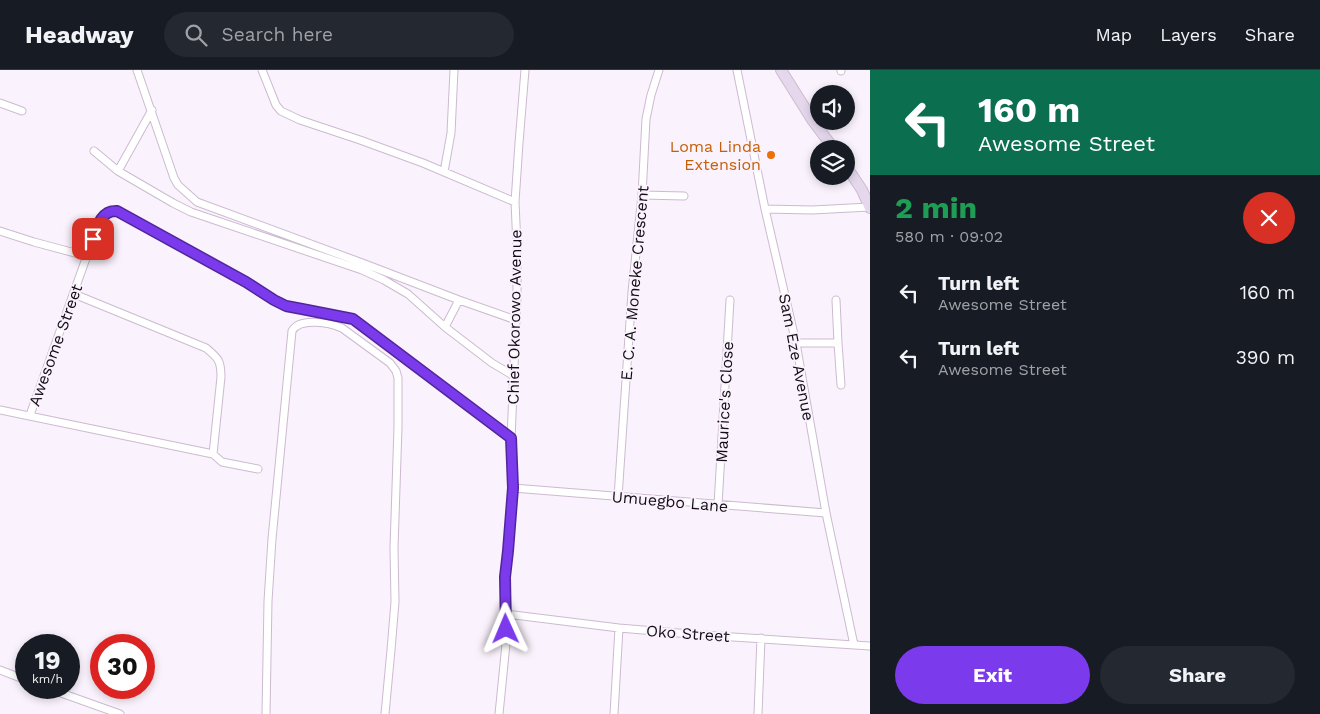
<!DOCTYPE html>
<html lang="en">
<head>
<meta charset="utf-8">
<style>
	:root { --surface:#171b24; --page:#242831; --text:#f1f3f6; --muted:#9ea1a6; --line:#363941; --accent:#7c3aed }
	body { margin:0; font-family:"Work Sans",sans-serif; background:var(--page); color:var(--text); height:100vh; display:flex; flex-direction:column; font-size:19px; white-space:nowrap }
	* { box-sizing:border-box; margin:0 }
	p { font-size:16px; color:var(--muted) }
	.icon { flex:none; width:28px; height:28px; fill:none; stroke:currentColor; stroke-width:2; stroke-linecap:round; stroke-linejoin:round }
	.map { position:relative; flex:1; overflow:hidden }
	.details { display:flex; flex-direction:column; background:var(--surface); width:450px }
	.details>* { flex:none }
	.banner { background:#0b6e4f; color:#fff; overflow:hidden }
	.fabs { position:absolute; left:810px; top:15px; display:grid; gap:10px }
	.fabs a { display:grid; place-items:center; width:45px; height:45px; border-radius:50%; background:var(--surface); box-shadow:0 2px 8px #0003; font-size:25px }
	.speed { position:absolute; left:15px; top:564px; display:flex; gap:10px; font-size:25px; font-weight:700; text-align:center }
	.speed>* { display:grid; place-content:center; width:65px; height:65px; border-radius:50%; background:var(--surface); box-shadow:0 2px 8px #0003; line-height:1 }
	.speed small { font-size:12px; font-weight:400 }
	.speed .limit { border:8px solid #d22; background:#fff; color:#111 }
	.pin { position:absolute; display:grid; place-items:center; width:42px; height:42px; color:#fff; margin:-21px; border-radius:10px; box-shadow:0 2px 8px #0006 }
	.me { position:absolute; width:55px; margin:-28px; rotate:359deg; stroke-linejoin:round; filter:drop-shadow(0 0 4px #0008) }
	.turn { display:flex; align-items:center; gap:18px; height:105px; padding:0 25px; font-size:22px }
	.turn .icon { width:65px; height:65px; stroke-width:2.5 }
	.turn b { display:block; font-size:35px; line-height:42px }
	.round { display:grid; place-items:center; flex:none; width:52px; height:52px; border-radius:26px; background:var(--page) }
	.overview { display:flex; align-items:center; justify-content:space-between; height:85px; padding:0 25px }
	h1 { font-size:30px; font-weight:700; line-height:38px; color:#1e9e55 }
	.action { display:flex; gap:10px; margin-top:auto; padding:10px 25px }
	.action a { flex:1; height:58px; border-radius:30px; background:var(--accent); color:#fff; font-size:20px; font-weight:700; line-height:58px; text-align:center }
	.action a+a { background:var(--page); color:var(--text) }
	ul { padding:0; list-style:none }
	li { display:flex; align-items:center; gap:15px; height:65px; padding:0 25px }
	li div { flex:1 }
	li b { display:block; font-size:19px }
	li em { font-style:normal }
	header { display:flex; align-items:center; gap:30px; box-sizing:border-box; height:70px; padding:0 25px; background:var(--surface); border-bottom:1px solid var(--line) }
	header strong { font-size:24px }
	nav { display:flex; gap:28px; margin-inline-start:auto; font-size:18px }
	.search { width:350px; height:45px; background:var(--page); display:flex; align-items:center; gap:12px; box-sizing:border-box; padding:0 18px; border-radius:28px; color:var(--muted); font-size:19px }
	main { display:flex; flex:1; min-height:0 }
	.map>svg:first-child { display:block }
</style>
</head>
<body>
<header>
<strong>Headway</strong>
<div class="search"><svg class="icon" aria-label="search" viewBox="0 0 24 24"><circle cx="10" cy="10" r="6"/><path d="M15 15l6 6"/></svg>Search here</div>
<nav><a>Map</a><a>Layers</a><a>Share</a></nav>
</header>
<main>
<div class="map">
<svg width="870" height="644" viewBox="0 0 870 644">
	<rect width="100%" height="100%" fill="#faf2fc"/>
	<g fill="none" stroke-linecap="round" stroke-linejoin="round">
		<defs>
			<path id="minor" d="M 137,0 L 174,108 L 178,115 L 197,132 L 365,194 L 459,230 L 516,250
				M 262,0 L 276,35 L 281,41 L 300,50 L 360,70 L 423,93 L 515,132
				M 737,0 L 765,139 L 796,273 L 826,443 L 854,575
				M 841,0 L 841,1
				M 0,33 L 22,41
				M 94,81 L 118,101 L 173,133 L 191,142 L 362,200 L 384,210 L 408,224 L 445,257 L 492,293 L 514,306
				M 118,101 L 152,40
				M 444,102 L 451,63 L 454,0
				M 642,125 L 684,126
				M 765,139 L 812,140 L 870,137
				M 0,161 L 34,172 L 86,186
				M 74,224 L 206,278 C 218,288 221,290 221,307 L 213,384
				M 836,230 L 838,273 L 841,315
				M 445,257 L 459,230
				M 796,273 L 838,273
				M 0,340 L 213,384 L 222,392 L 258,399
				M 30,345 L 99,152 L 104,144 L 110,140 L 117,141 L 246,212 L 274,230 L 286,236 L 302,239 L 353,249 L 511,369
				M 513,418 L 826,443
				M 618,427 L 632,222 L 642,125 L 646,49 L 651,25 L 659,0
				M 718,435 L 730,230
				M 506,544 L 619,558 L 702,565 L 870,576
				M 0,600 L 26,610
				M 47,618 L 120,644
				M 266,644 L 268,531 L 272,469 L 292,261 C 300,247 330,253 342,258 L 390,293 L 396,301 L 398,308 L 398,357 L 394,478 L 395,532 L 391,580 L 385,644
				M 499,644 L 506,574 L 505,507 L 508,481 L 513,418 L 511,369 L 517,226 L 517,176 L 515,132 L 519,73 L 525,0
				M 614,644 L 619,558
				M 758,644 L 761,568"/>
			<path id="secondary" d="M 781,0 L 813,51 L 834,79
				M 846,96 L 862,120 L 870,138"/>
		</defs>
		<!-- minor casing -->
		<use href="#minor" stroke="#cdbad1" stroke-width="9"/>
		<!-- secondary casing -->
		<use href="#secondary" stroke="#cdbad1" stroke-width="12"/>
		<!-- minor -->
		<use href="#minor" stroke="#fff" stroke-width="7"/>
		<!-- secondary -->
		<use href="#secondary" stroke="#e5d8ed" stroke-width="10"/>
	</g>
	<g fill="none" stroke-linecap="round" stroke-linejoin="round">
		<defs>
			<path id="route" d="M 93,169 C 97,157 101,140 117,141 L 246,212 L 274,230 L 286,236 L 302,239 L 353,249 L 511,368 L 513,418 L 508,481 L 505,507 L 506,559"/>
		</defs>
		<!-- route casing -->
		<use href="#route" stroke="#51269a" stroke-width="12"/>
		<!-- route -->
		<use href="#route" stroke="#7c3aed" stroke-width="9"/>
	</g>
	<!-- markers -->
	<circle fill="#e8710a" stroke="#faf2fc" stroke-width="2" cx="771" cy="85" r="5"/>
	<g text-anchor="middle" stroke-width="4" stroke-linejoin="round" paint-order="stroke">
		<!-- food labels -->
		<g font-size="16" fill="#c56008" stroke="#faf2fc" text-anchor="end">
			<text x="761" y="82">Loma Linda<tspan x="761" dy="18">Extension</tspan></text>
		</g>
		<!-- street labels -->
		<g font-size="16" fill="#130d15" stroke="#faf2fc">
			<text transform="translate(634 213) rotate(-85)" y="6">E. C. A. Moneke Crescent</text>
			<text transform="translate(514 247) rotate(-89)" y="6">Chief Okorowo Avenue</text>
			<text transform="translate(55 275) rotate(-70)" y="6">Awesome Street</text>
			<text transform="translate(797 287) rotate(79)" y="6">Sam Eze Avenue</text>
			<text transform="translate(724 332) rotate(-87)" y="6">Maurice's Close</text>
			<text transform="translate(670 431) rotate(5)" y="6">Umuegbo Lane</text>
			<text transform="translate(688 563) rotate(4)" y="6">Oko Street</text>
		</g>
	</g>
</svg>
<div class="fabs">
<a><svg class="icon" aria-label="sound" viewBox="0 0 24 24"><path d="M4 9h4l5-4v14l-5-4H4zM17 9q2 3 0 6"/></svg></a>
<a><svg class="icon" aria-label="layers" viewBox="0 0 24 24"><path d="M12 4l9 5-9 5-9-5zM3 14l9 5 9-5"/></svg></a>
</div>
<div class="speed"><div>19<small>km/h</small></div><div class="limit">30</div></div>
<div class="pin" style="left:93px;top:169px;background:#d93025"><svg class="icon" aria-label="arrive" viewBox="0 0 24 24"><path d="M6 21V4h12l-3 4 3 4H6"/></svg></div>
<svg class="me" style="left:506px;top:559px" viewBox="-20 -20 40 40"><path d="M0-17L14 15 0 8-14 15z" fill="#7c3aed" stroke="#fff" stroke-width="4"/></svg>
</div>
<section class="details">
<div class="banner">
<div class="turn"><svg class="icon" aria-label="left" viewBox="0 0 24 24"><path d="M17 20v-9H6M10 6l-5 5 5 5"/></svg><div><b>160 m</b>Awesome Street</div></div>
</div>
<div class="overview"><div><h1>2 min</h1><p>580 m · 09:02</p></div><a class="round" style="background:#d93025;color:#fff"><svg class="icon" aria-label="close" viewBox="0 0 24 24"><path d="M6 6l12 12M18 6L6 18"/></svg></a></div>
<ul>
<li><svg class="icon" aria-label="left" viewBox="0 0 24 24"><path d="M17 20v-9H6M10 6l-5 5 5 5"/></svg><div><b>Turn left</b><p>Awesome Street</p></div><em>160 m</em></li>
<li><svg class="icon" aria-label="left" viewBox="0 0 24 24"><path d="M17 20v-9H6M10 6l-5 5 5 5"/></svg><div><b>Turn left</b><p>Awesome Street</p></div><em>390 m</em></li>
</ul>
<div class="action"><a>Exit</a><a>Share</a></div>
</section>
</main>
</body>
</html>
